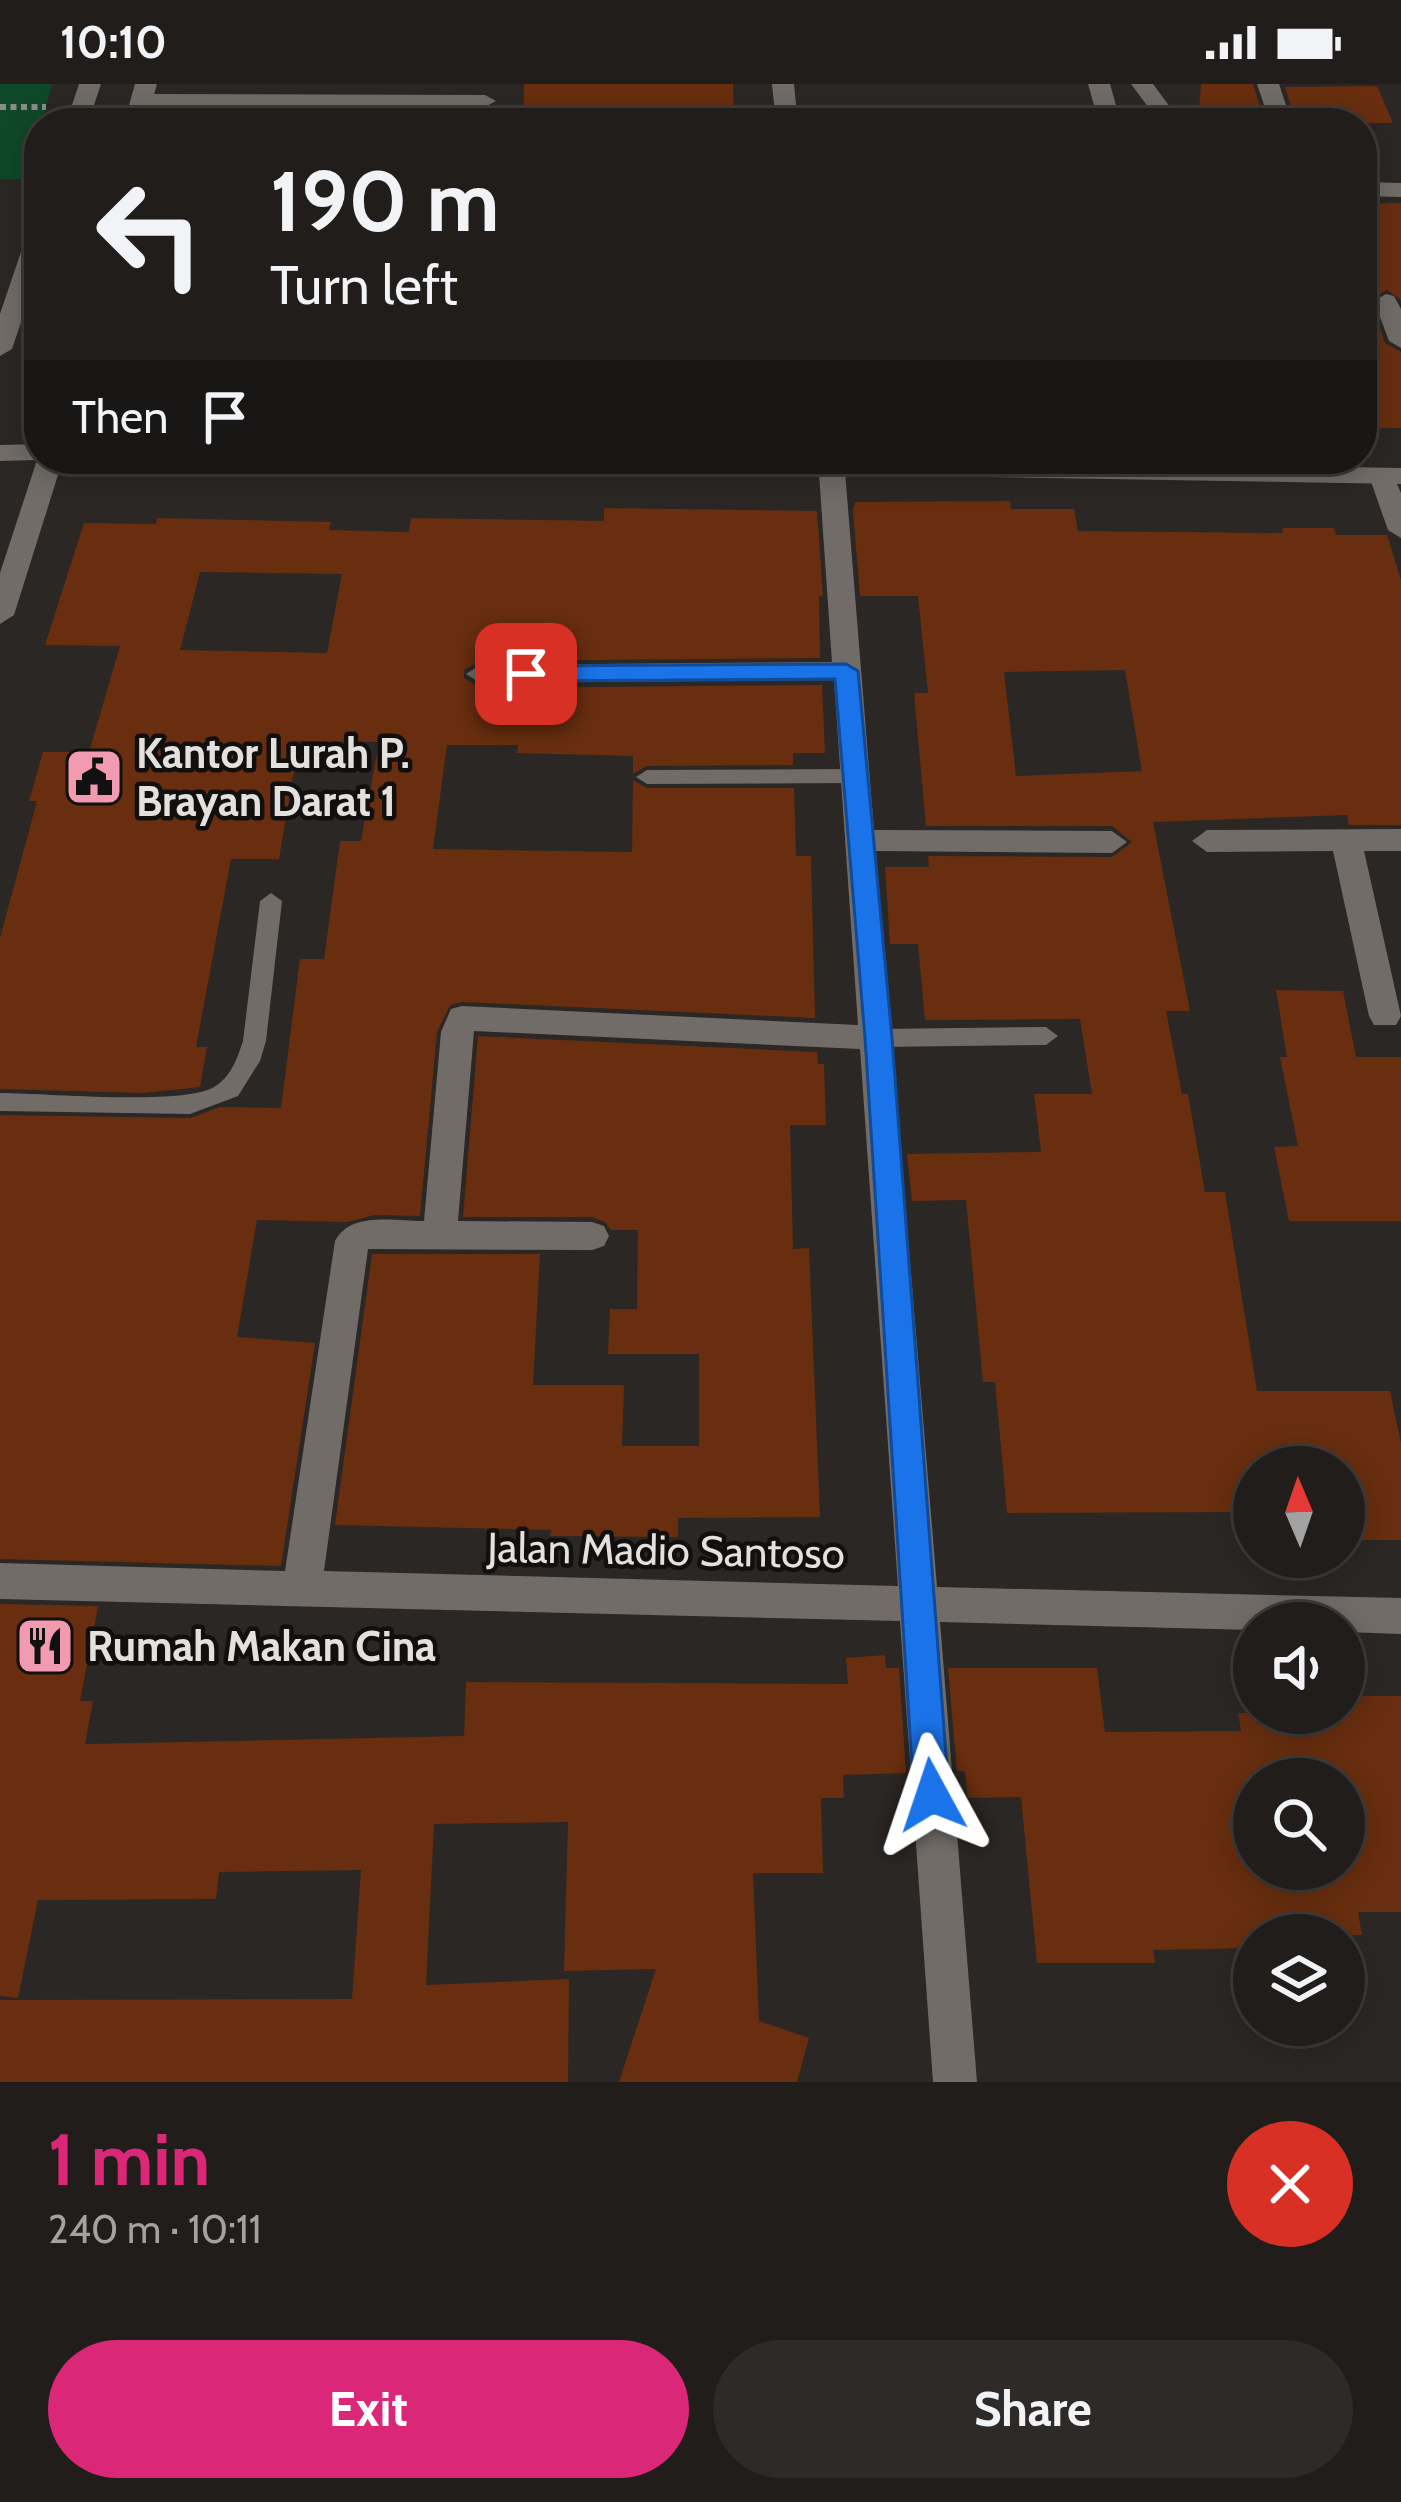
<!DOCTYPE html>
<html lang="en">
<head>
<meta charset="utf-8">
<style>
	:root { --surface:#201d1b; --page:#2d2a28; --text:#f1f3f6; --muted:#a2a2a3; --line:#3d3b3a; --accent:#db2777 }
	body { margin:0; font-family:Cabin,sans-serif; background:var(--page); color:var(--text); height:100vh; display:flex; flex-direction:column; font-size:45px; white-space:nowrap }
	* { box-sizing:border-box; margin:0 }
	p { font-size:39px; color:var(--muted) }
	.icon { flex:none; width:66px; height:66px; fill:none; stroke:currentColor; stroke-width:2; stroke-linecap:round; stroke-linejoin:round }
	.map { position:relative; height:1998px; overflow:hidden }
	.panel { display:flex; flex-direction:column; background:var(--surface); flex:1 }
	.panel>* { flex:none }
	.top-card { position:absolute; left:24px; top:24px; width:1353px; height:366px; border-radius:48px; box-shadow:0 6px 30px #0003,0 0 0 3px var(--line); background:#201d1b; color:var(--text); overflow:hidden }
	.needle { width:78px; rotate:358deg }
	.buttons { position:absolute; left:1233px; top:1362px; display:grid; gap:24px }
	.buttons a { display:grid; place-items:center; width:132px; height:132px; border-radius:50%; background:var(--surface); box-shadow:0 6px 30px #0003,0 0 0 3px var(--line); font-size:60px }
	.pin { position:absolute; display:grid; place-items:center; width:102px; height:102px; color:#fff; margin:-51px; border-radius:24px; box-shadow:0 6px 18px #0006 }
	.me { position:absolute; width:132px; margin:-66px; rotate:355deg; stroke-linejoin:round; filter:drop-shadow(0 0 9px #0008) }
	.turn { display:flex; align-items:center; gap:42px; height:252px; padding:0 48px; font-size:54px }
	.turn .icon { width:156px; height:156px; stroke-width:2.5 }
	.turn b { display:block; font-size:84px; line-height:102px }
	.then { display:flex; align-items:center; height:114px; padding:0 48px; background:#0003; gap:24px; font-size:45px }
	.round { display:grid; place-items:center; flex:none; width:126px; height:126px; border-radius:63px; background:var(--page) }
	.summary { display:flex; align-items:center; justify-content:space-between; height:204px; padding:0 48px }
	h1 { font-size:72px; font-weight:700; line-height:90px; color:var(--accent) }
	.cta { display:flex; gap:24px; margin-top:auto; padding:24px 48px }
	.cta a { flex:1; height:138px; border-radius:72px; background:var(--accent); color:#fff; font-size:48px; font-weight:700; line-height:138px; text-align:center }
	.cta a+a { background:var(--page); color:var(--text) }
	.status { display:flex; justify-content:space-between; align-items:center; height:84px; padding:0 60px; background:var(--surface); direction:ltr }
	.status svg { height:33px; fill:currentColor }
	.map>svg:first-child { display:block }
</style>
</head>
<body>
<div class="status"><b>10:10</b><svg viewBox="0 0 49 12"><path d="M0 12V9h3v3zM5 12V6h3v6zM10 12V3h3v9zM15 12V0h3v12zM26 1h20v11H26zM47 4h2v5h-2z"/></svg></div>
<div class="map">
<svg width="1401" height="1998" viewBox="0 0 1401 1998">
	<rect width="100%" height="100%" fill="#2b2724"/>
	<!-- green -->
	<path fill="#0f4828" d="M 0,0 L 52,0 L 26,95 L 0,95 Z"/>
	<!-- building -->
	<path fill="#682e0f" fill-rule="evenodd" d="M 524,0 L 733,0 L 734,39 L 523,39 Z
		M 1201,0 L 1253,0 L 1265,39 L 1198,39 Z
		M 1377,2 L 1393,39 L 1296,39 L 1285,3 Z
		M 1401,119 L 1401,216 L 1387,206 L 1370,215 L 1385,259 L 1401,268 L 1401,344 L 1362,344 L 1362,186 L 1380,186 L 1362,139 L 1362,120 Z
		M 1010,417 L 1011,425 L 1074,425 L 1078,447 L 1283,449 L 1282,444 L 1334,444 L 1336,451 L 1387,451 L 1401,496 L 1401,741 L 1349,741 L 1347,731 L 1153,738 L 1190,927 L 1166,927 L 1182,1010 L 1188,1010 L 1205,1108 L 1225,1108 L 1257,1307 L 1390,1307 L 1401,1359 L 1401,1456 L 1344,1456 L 1344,1383 L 1254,1383 L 1254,1428 L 1007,1429 L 995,1298 L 983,1298 L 966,1116 L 912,1117 L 907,1070 L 1041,1068 L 1034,1010 L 1092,1010 L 1080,935 L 925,936 L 918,860 L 890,860 L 885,783 L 929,783 L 928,772 L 1112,773 L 1132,758 L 1112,742 L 926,742 L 914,609 L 928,609 L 918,512 L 860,512 L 853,427 L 855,418 ZM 1125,586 L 1142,687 L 1016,692 L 1004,588 Z
		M 604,424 L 817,427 L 823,512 L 819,512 L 820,574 L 480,577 L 464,586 L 464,594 L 480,604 L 822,601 L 825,669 L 793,669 L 793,681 L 647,682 L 633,690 L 633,672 L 517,669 L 518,661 L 447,661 L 433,765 L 632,768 L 633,696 L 647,704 L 794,704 L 796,772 L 811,772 L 815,934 L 462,918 L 450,921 L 437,948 L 420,1132 L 374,1131 L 348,1138 L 257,1136 L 237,1253 L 315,1259 L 281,1482 L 0,1475 L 0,1031 L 190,1034 L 220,1023 L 281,1024 L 300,875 L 324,875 L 340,757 L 361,757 L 379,658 L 299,657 L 279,775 L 231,775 L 196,963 L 207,963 L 200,1003 L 144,1009 L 0,1005 L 0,854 L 37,717 L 29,717 L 43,668 L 89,668 L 120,562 L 45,561 L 84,439 L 156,440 L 157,434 L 331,438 L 329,446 L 409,448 L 411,434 L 604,437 ZM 200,488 L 342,490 L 327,569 L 180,566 Z
		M 1276,906 L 1343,907 L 1356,973 L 1401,973 L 1401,1137 L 1289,1137 L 1274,1063 L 1298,1062 L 1280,973 L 1287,973 Z
		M 478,952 L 817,968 L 818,980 L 824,980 L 826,1041 L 790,1041 L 793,1165 L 809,1164 L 820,1433 L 678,1434 L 678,1453 L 550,1452 L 551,1446 L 335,1441 L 372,1170 L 540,1170 L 533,1301 L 624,1301 L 622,1362 L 699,1362 L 699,1270 L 608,1270 L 610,1225 L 637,1225 L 638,1146 L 611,1146 L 605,1138 L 592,1133 L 463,1133 Z
		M 0,1520 L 98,1522 L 80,1617 L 93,1617 L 85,1660 L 464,1652 L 466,1598 L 848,1600 L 846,1574 L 885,1571 L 886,1584 L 899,1584 L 906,1689 L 843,1691 L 844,1714 L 821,1714 L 823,1789 L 753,1789 L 759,1937 L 809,1954 L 797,1998 L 619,1998 L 656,1885 L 564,1887 L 568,1738 L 434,1740 L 426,1901 L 569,1895 L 568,1998 L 0,1998 L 0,1916 L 352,1915 L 361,1786 L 219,1788 L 216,1815 L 38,1816 L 18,1914 L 0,1912 Z
		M 948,1584 L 1097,1584 L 1105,1648 L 1241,1647 L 1238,1629 L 1344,1629 L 1344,1612 L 1401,1612 L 1401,1828 L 1358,1828 L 1362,1851 L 1254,1851 L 1254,1864 L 1153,1866 L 1155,1879 L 1037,1879 L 1021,1713 L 968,1714 L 965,1687 L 957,1687 ZM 1254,1695 L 1344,1695 L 1344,1785 L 1254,1785 Z"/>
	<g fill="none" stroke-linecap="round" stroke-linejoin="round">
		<!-- path -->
		<path stroke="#8d8a87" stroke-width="6" stroke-dasharray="6 4.5" stroke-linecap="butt" d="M 0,23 L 46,23"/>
		<!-- service -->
		<path fill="#716c68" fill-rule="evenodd" d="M 855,685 L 866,692 L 855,699 L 647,700 L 636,693 L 647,686 Z
			M 271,809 L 282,817 L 266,957 L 260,977 L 238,1012 L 190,1030 L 0,1027 L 0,1009 C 44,1009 182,1022 214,1003 C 231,993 237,975 243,957 L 260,817 Z
			M 1046,943 L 1058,952 L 1046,961 L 878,963 L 866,954 L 878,945 Z"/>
		<!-- pedestrian -->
		<path fill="#716c68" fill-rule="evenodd" d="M 167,28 L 411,28 L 419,30 L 422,39 L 155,39 L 159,30 Z"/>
		<!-- minor -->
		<path fill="#716c68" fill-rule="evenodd" d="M 772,0 L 794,0 L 798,39 L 776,39 Z
			M 1088,0 L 1110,0 L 1121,39 L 1099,39 Z
			M 1131,0 L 1153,0 L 1182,39 L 1160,39 Z
			M 1257,0 L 1279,0 L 1292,39 L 1270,39 Z
			M 141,10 L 485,11 L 496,17 L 485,23 L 133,21 L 133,11 Z
			M 1362,98 L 1401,99 L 1401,113 L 1362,112 Z
			M 1386,210 L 1394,212 L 1401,225 L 1401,264 L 1389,257 L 1374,217 Z
			M 818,375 L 844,375 L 874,746 L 1112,747 L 1127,758 L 1112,769 L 876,767 L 937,1503 L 1401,1514 L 1401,1550 L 1344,1548 L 1344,1539 L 1254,1539 L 1254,1546 L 940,1538 L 977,1998 L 933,1998 L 900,1537 L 0,1515 L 0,1479 L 285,1487 L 335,1157 C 350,1127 395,1137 424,1137 L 441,948 L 451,925 L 462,922 L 858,941 L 834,596 L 480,599 L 466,590 L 480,581 L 832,578 ZM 474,947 L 860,965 L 898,1502 L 324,1487 L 368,1165 L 592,1166 L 604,1162 L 609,1152 L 604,1142 L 592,1138 L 458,1137 Z
			M 1382,384 L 1391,387 L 1401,409 L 1401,454 L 1388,446 L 1369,392 Z
			M 1401,745 L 1401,767 L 1364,767 L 1401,932 L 1396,941 L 1374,941 L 1369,932 L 1333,767 L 1207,768 L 1192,757 L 1207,746 Z"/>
		<!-- secondary -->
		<path fill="#716c68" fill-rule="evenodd" d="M 79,0 L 101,0 L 88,39 L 66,39 Z
			M 135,0 L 157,0 L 146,39 L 124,39 Z
			M 39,143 L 39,185 L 12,265 L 0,272 L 0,230 L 27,150 Z
			M 39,360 L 39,375 L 63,375 L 14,531 L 0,540 L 0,489 L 37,376 L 0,377 L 0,361 Z
			M 394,375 L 859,375 L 1401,384 L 1401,400 L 407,383 Z"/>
	</g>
	<!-- route -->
	<path fill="#1a73e8" stroke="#114b97" stroke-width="3" d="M 846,580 L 858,587 L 892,954 L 949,1711 L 944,1723 L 932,1728 L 919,1723 L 914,1711 L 865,954 L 835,595 L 526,597 L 514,590 L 526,582 Z"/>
	<!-- icons -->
	<defs>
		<symbol id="civic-square" viewBox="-11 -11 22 22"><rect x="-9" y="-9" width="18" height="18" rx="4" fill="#f29ab0" stroke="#12100f"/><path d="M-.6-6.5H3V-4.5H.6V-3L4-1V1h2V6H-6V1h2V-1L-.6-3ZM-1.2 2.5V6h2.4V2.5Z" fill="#111"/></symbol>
		<symbol id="restaurant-square" viewBox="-11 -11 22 22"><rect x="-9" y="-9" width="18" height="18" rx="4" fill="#f29ab0" stroke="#12100f"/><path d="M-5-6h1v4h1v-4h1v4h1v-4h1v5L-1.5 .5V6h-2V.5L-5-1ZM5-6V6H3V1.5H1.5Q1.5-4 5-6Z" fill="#111"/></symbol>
	</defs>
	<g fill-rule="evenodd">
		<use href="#civic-square" x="61" y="660" width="66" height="66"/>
		<use href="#restaurant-square" x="12" y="1529" width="66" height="66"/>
	</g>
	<g text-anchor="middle" stroke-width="9" stroke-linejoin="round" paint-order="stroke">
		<!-- poi labels -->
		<g font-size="42" font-weight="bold" fill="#e3e0de" stroke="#12100f" text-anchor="start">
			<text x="136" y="684">Kantor Lurah P.<tspan x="136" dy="48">Brayan Darat 1</tspan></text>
			<text x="87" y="1577">Rumah Makan Cina</text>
		</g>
		<!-- street labels -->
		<g font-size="42" fill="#e3e0de" stroke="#12100f">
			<text transform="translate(666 1466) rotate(1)" y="15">Jalan Madio Santoso</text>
		</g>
	</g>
</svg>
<div class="buttons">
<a><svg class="needle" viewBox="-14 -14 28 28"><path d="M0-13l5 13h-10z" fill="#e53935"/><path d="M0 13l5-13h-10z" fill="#a2a2a3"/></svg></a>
<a><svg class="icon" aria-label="sound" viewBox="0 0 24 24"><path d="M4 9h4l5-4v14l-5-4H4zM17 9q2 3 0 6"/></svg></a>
<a><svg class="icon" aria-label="search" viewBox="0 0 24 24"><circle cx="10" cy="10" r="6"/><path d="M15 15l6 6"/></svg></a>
<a><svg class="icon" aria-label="layers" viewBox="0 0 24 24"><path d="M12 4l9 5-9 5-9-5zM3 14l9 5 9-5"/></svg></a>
</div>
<div class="pin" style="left:526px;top:590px;background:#d93025"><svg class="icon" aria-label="arrive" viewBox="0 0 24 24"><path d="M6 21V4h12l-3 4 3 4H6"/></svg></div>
<svg class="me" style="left:932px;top:1711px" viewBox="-20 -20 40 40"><path d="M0-17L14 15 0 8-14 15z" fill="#1a73e8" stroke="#fff" stroke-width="4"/></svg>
<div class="top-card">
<div class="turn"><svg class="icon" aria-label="left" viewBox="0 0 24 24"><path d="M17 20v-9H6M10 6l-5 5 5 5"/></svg><div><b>190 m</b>Turn left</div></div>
<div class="then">Then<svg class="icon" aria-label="arrive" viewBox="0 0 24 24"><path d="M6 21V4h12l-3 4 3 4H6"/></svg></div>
</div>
</div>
<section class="panel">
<div class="summary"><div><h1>1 min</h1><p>240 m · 10:11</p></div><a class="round" style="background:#d93025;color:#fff"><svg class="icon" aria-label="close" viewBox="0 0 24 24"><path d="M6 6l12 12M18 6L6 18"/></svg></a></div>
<div class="cta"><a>Exit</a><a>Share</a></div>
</section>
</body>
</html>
